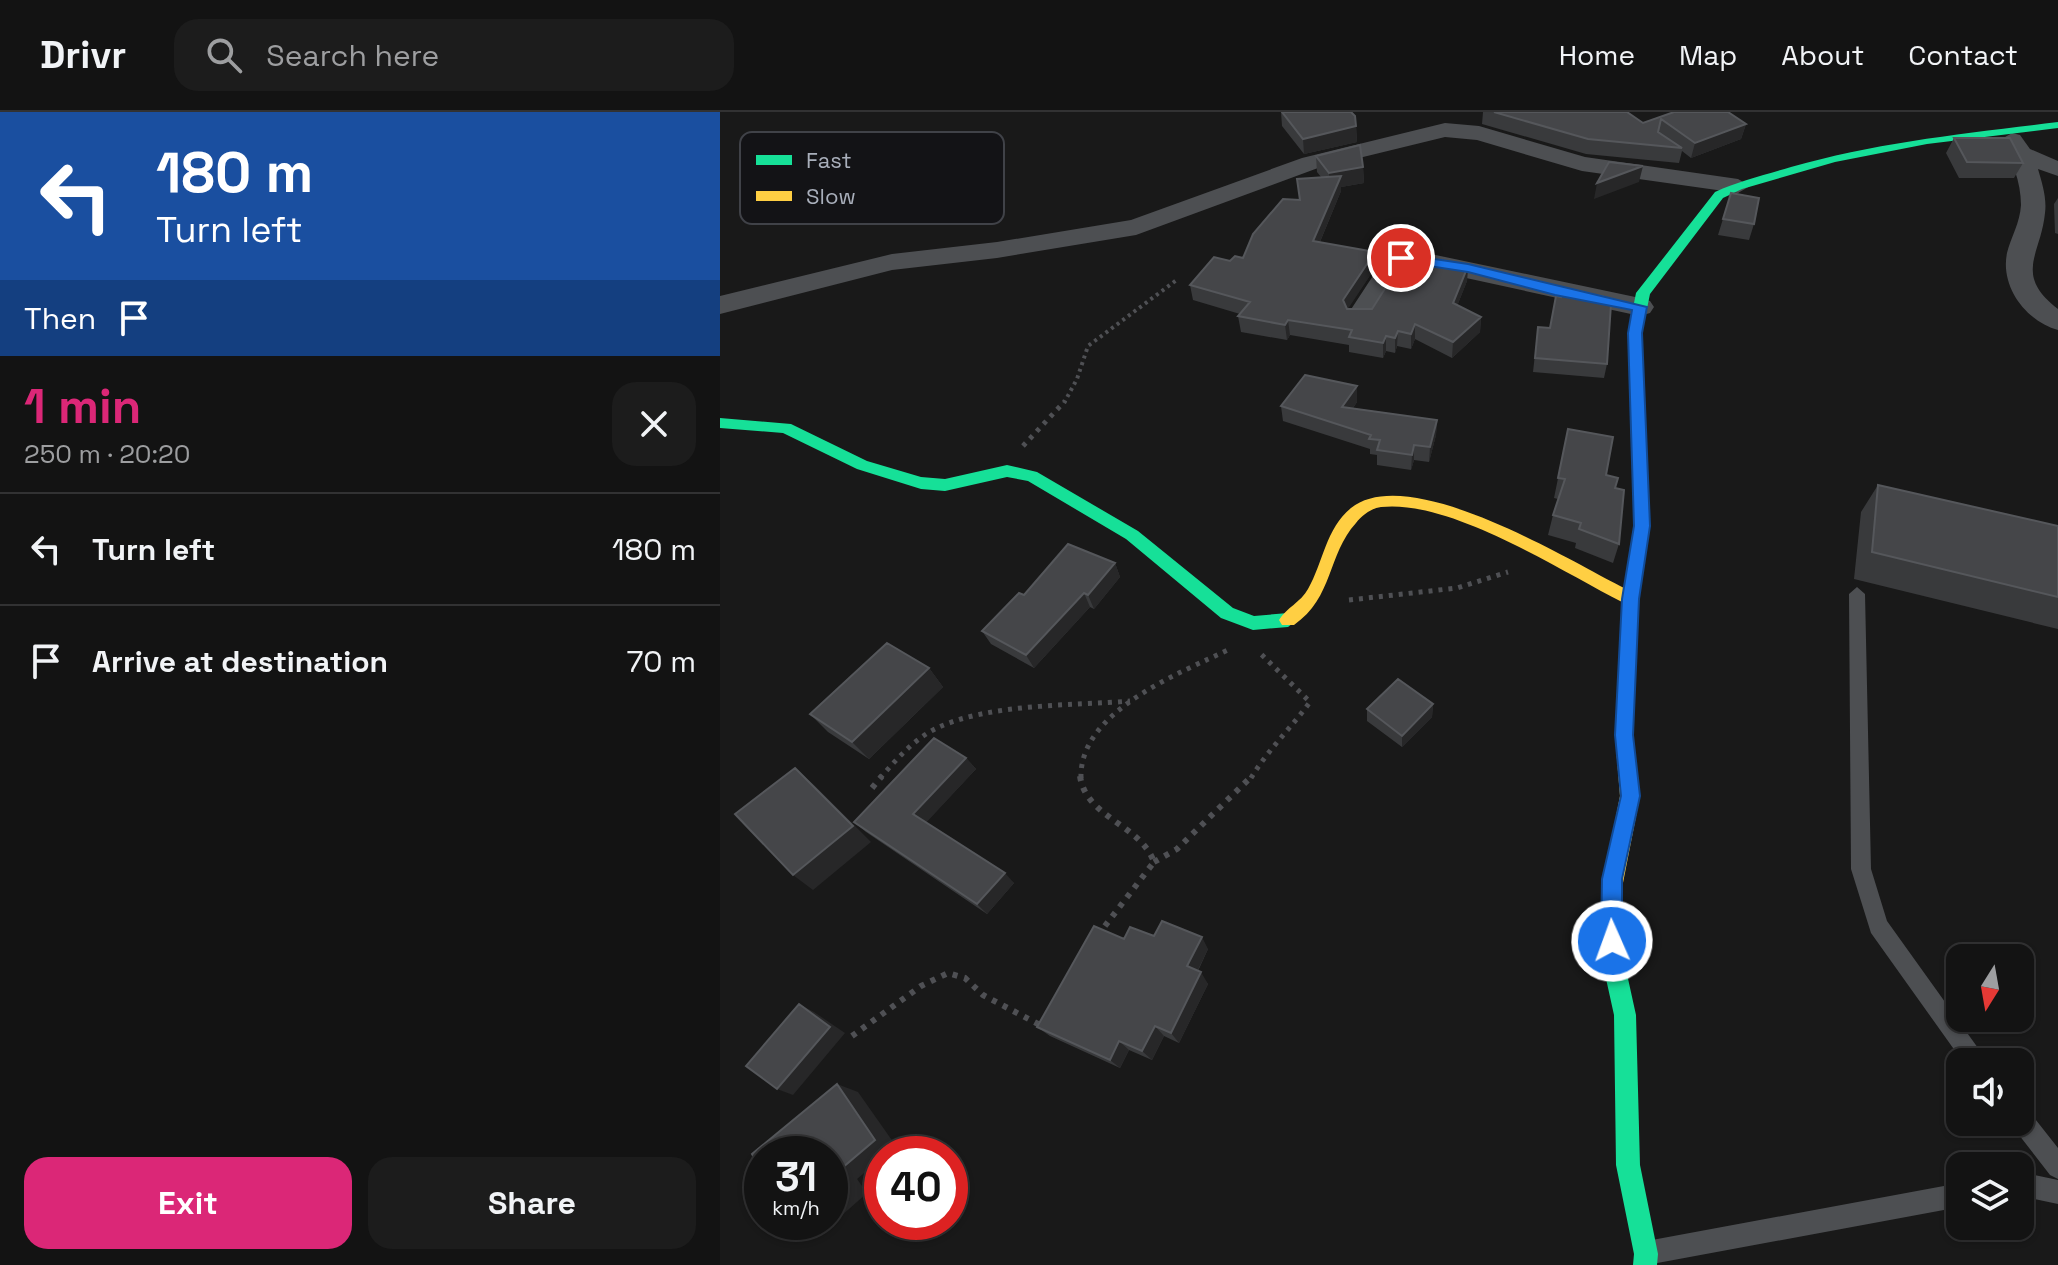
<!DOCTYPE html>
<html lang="en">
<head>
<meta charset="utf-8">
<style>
	:root { --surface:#131313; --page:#1c1c1c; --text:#f1f3f6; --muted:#9d9ea0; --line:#323233; --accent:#db2777 }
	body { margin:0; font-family:"Space Grotesk",sans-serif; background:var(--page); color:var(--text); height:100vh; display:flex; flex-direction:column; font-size:30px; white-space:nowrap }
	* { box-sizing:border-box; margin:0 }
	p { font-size:26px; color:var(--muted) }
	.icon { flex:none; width:44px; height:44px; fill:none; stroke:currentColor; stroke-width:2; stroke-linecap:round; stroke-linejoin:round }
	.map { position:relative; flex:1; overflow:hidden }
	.details { display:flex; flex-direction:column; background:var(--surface); width:720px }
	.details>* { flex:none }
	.banner { background:#1a4fa0; color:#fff; overflow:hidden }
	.needle { width:52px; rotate:191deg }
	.tools { position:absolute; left:1226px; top:832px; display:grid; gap:16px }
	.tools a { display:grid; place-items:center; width:88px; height:88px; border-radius:16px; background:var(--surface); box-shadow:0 2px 6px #0004,0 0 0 2px var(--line); font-size:40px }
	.speed { position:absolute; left:24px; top:1024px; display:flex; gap:16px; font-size:40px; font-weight:700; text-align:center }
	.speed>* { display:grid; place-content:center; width:104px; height:104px; border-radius:50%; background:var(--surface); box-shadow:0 2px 6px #0004,0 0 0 2px var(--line); line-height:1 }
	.speed small { font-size:20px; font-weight:400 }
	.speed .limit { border:12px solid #d22; background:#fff; color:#111 }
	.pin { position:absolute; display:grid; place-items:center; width:68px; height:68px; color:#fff; margin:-34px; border:4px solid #fff; border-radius:50%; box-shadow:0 2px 8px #0007 }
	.me { position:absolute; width:88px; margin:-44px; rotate:358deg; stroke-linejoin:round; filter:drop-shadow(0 0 6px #0008) }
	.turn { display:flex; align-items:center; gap:28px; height:168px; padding:0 24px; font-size:36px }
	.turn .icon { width:104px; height:104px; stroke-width:2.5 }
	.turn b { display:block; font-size:56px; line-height:68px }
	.then { display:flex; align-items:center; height:76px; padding:0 24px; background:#0003; gap:16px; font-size:30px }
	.round { display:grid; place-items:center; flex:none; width:84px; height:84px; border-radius:24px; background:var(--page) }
	.summary { display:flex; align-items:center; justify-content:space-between; height:136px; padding:0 24px }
	h1 { font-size:48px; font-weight:700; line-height:60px; color:var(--accent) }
	.primary-button { display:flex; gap:16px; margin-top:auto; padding:16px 24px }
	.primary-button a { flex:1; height:92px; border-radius:24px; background:var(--accent); color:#fff; font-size:32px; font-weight:700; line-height:92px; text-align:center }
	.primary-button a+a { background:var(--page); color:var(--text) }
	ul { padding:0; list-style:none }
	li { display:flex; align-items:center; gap:24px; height:112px; padding:0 24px; border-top:2px solid var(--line) }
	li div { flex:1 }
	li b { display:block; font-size:30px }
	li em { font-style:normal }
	header { display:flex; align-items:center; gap:48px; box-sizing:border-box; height:112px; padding:0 40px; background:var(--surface); border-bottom:2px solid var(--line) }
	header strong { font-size:38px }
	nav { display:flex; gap:44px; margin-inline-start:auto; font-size:28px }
	.search { width:560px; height:72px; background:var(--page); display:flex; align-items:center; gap:20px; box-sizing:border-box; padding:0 28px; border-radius:24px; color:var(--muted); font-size:30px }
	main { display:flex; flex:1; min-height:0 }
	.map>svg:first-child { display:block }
</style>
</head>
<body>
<header>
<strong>Drivr</strong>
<div class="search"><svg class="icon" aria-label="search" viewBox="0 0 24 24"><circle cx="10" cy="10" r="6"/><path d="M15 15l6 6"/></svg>Search here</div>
<nav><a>Home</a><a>Map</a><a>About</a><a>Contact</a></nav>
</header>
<main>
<section class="details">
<div class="banner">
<div class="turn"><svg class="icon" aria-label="left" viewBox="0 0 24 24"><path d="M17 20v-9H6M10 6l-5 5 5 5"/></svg><div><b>180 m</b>Turn left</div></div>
<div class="then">Then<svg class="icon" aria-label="arrive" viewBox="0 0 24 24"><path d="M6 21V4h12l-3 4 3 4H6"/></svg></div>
</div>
<div class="summary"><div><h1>1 min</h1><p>250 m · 20:20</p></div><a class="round"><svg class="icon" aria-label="close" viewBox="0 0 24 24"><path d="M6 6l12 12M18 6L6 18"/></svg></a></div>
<ul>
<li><svg class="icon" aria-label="left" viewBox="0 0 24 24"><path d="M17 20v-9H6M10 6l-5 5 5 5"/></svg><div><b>Turn left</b></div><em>180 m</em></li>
<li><svg class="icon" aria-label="arrive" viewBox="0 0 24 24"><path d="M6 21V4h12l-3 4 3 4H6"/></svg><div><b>Arrive at destination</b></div><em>70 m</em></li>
</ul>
<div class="primary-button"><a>Exit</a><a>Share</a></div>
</section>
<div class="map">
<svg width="1338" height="1153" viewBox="0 0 1338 1153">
	<rect width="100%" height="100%" fill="#191919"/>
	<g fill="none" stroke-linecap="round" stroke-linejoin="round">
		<!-- path-far2 -->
		<path stroke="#4f5054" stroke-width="4" stroke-dasharray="3 4" stroke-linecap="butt" d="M 344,291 L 357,267 L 368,234 L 458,167"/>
		<!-- path-far1 -->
		<path stroke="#4f5054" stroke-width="5" stroke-dasharray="4 6" stroke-linecap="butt" d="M 303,334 L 345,289
			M 629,488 L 737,476 L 788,460
			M 160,666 C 176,648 193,628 215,617 C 268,591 351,594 410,589
			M 361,666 C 359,599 460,561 510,537
			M 531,666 C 547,639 571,616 590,590 L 541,542"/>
		<!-- path -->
		<path stroke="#4f5054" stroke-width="6" stroke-dasharray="5 7" stroke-linecap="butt" d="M 360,664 C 366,706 420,712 434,750 L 378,823
			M 152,676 L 162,664
			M 434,750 L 457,737 L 532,664
			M 132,924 L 201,874 L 228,861 L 245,866 L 263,883 L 318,912 L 323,910"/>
		<!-- lane -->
		<path fill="#4d4f52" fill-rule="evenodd" d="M 1137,475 L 1145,482 L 1151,757 L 1167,809 L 1268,950 L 1243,950 L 1151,821 L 1131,757 L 1129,482 Z
			M 1300,995 L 1308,998 L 1338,1036 L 1338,1067 L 1330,1063 L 1292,1014 L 1290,1010 L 1300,1010 Z
			M 1300,1060 L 1338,1068 L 1338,1092 L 1300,1084 Z
			M 1240,1071 L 1240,1095 L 932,1152 L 923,1149 L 920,1140 L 923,1131 L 932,1128 Z"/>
		<!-- street -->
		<path fill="#4d4f52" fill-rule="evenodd" d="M 725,11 L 759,14 L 865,45 L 1018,67 L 1030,74 L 1018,81 L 862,59 L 757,28 L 725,25 L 598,56 L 416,123 L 277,146 L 172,158 L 0,202 L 0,184 L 172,142 L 277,130 L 411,108 L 582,46 Z
			M 1292,21 L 1300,23 L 1310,37 L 1338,49 L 1338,64 L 1318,57 C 1322,71 1327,86 1325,101 C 1321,143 1293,162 1338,197 L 1338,218 C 1306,209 1280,175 1287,141 C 1291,125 1300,111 1301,93 C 1301,70 1292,47 1280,28 Z
			M 687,137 L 920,186 L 930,189 L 934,195 L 930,201 L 920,204 L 691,154 L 683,158 L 650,211 L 630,211 L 626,205 L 664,147 Z"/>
		<!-- fast -->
		<path fill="#16e098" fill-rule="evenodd" d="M 1338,10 L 1338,16 L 1207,32 L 1115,50 L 1022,77 L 1003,86 L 930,182 L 922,221 L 924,272 L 917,277 L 912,275 L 908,221 L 916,181 L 995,80 C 1019,69 1045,63 1071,55 C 1158,30 1248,21 1338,10 Z
			M 0,306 L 71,312 L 147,349 L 201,365 L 225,367 L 287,353 L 317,360 L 418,419 L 513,496 L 534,504 L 568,501 L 577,508 L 568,515 L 533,518 L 501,506 L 406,427 L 308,369 L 287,365 L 225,379 L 201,377 L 137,357 L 63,321 L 0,316 Z
			M 892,766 L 899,769 L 902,776 L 905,853 L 916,903 L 920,1053 L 938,1142 L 937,1153 L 913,1153 L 914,1142 L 896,1053 L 894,903 L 883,853 L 882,776 L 885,769 Z"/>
		<!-- slow -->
		<path fill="#ffcf43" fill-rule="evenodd" d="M 917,267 L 924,272 L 930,414 L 919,487 L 913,623 L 920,684 L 902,776 L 899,783 L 892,786 L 885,783 L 882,776 L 900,684 L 895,623 L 902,490 C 841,459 730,387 661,395 C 652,396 642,403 636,411 C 607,443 614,485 574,513 L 562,513 L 559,508 C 566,496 581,490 588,477 C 603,451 606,416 631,396 C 689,350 847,447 904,476 L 914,414 L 910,272 Z"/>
	</g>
	<!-- wall -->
	<path fill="#393a3c" d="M 561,0 L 631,0 L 636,14 L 637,30 L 584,42 L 562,14 Z
		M 763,0 L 907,0 L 923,11 L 954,0 L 1026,12 L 1021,27 L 971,46 L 962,39 L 959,51 L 866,42 L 762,12 Z
		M 1234,26 L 1303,51 L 1294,66 L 1239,66 L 1226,41 Z
		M 596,44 L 643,55 L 644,71 L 621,75 L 621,79 L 600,130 L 655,156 L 627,197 L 652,197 L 748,154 L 747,169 L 737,194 L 761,205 L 760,220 L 732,246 L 695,227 L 691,237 L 677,234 L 675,241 L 666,239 L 663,246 L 629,240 L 629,233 L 570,223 L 567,228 L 521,220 L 518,204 L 520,202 L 473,188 L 470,173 L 510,149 L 523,146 L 601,65 L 597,60 Z
		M 1011,81 L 1034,112 L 1029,128 L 998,123 Z
		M 1338,86 L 1338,122 L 1335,121 L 1334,92 Z
		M 883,191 L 887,252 L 884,266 L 813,260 L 818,215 L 830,216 Z
		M 637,274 L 637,290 L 633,296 L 717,308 L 716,323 L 709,350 L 694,348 L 691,358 L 657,353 L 657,343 L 650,342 L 650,337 L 563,309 L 561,294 Z
		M 848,317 L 886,363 L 895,376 L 899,432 L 893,451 L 855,436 L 856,431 L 828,423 L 833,403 L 838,387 L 834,386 Z
		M 1158,373 L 1338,414 L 1338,517 L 1134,467 L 1141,400 Z
		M 395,451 L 400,465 L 374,497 L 370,495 L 314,556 L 271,532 L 262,519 L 304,483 Z
		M 209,556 L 223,575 L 149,647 L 108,620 L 90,602 Z
		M 713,592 L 712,605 L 682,635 L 647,609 L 647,597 Z
		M 246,646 L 256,657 L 206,710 L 294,771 L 267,802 L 146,720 L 134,710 Z
		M 434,824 L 488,837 L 478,859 L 488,872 L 459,931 L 444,924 L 432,948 L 409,938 L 400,956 L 330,924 L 317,915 L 404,827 Z"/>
	<!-- shaded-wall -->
	<path fill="#272728" d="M 1026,12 L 1021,27 L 971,46 L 975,31 Z
		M 636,14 L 637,30 L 584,42 L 583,27 Z
		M 923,54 L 919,70 L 874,87 L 877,71 Z
		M 643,55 L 644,71 L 621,75 L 621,79 L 594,144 L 593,129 L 610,77 L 609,61 Z
		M 655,140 L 655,156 L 624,203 L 623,188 Z
		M 748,154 L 747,169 L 732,207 L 733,191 Z
		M 761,205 L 760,220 L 732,246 L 733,230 Z
		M 568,208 L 570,223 L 567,228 L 565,213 Z
		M 695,212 L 695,227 L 691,237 L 691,222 Z
		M 678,219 L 677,234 L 675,241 L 675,226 Z
		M 666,224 L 666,239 L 663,246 L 663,231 Z
		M 637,274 L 637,290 L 623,310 L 622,295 Z
		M 717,308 L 716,323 L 709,350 L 710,335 Z
		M 694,333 L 694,348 L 691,358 L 692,343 Z
		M 395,451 L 400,465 L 374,497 L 368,483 Z
		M 364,481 L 370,495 L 314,556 L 306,543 Z
		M 209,556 L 223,575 L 149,647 L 132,630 Z
		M 713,592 L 712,605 L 682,635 L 682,624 Z
		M 246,646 L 256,657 L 204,713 L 193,702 Z
		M 75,656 L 94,673 L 151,730 L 93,778 L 73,763 Z
		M 285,761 L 294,771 L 267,802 L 257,792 Z
		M 482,825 L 488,837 L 474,866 L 467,854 Z
		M 481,860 L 488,872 L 459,931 L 451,921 Z
		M 79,892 L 94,900 L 125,921 L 73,983 L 57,977 Z
		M 435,914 L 444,924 L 432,948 L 422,939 Z
		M 399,929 L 409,938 L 400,956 L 390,948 Z
		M 117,972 L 138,980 L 176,1034 L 167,1042 L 162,1042 L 162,1046 L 137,1067 L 147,1081 L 102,1121 L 78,1119 L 88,1110 L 110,1110 L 110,1091 L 115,1062 Z"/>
	<!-- building -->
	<path fill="#454649" stroke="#55575b" stroke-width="2" d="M 562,0 L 631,0 L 635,4 L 636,14 L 583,27 Z
		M 774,0 L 907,0 L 923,11 L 954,0 L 1008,0 L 1026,12 L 975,31 L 941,7 L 938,20 L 962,36 L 868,27 Z
		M 1234,26 L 1290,26 L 1303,51 L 1247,50 Z
		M 640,33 L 643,55 L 609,61 L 596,44 Z
		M 889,50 L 923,54 L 877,71 Z
		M 621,64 L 593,129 L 655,140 L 623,188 L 627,197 L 652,197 L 685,145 L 692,142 L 748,154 L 733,191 L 761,205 L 733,230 L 695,212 L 691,222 L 678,219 L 675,226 L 666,224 L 663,231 L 629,225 L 632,218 L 568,208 L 565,213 L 518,204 L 530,190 L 470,173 L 494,145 L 510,149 L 515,144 L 523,146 L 533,122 L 563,87 L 580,88 L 577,67 Z
		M 1011,81 L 1039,86 L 1034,112 L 1003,107 Z
		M 842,178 L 883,184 L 883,191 L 891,192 L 887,252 L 815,246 L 818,215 L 830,216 L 836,184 L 841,185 Z
		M 585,263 L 637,274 L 622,295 L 717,308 L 710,335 L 694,333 L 692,343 L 657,338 L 660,328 L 649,327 L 651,323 L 561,294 Z
		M 848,317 L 893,325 L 886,363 L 898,366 L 895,376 L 904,378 L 899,432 L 859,417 L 861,411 L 833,403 L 845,367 L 838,366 Z
		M 1158,373 L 1338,414 L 1338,485 L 1152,440 Z
		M 348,432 L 395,451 L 368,483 L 364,481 L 306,543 L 262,519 L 299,481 L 304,483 Z
		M 167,531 L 209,556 L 132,630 L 90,602 Z
		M 678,567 L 713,592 L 682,624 L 647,597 Z
		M 214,626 L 246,646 L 193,702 L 285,761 L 257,792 L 134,710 Z
		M 75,656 L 133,714 L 73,763 L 15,702 Z
		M 442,809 L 482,825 L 467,854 L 481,860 L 451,921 L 435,914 L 422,939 L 399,929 L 390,948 L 317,915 L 374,814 L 404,827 L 410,815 L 434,824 Z
		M 79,892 L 110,915 L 57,977 L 26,954 Z
		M 117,972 L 155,1028 L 115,1062 L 125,1077 L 110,1091 L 110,1042 L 42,1042 L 42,1059 L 32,1042 Z
		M 73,1110 L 88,1110 L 78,1119 Z"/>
	<!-- route -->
	<path fill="#1a73e8" stroke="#114b97" stroke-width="2" d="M 681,142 L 748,152 L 927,195 L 922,221 L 930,414 L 919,487 L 913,623 L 920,684 L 902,767 L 902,829 L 899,836 L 892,839 L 884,836 L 881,829 L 882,767 L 901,684 L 895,623 L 902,487 L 914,414 L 908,221 L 912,198 L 835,183 L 748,160 L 676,149 L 676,143 Z"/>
	<!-- legend -->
	<rect x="20" y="20" width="264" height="92" rx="12" fill="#131316" stroke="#404248" stroke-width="2"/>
	<rect x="36" y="43" width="36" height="10" fill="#16e098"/>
	<rect x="36" y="79" width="36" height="10" fill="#ffcf43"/>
	<g font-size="22" fill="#a9afbb">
		<text x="86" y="56">Fast</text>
		<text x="86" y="92">Slow</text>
	</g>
</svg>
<div class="tools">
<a><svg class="needle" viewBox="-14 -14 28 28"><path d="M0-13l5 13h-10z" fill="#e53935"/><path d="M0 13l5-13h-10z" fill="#9d9ea0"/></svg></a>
<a><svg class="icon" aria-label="sound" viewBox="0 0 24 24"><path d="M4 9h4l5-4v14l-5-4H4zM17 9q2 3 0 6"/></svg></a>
<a><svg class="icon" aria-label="layers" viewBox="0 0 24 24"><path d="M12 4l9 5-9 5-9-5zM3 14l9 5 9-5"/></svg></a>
</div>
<div class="speed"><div>31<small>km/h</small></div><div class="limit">40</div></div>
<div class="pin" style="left:681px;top:146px;background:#d93025"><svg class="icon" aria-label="arrive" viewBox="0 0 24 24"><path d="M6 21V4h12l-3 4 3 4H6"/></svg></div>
<svg class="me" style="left:892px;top:829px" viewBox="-20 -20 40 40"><circle r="17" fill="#1a73e8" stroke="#fff" stroke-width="3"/><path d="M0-11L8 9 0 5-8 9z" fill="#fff"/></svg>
</div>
</main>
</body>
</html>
